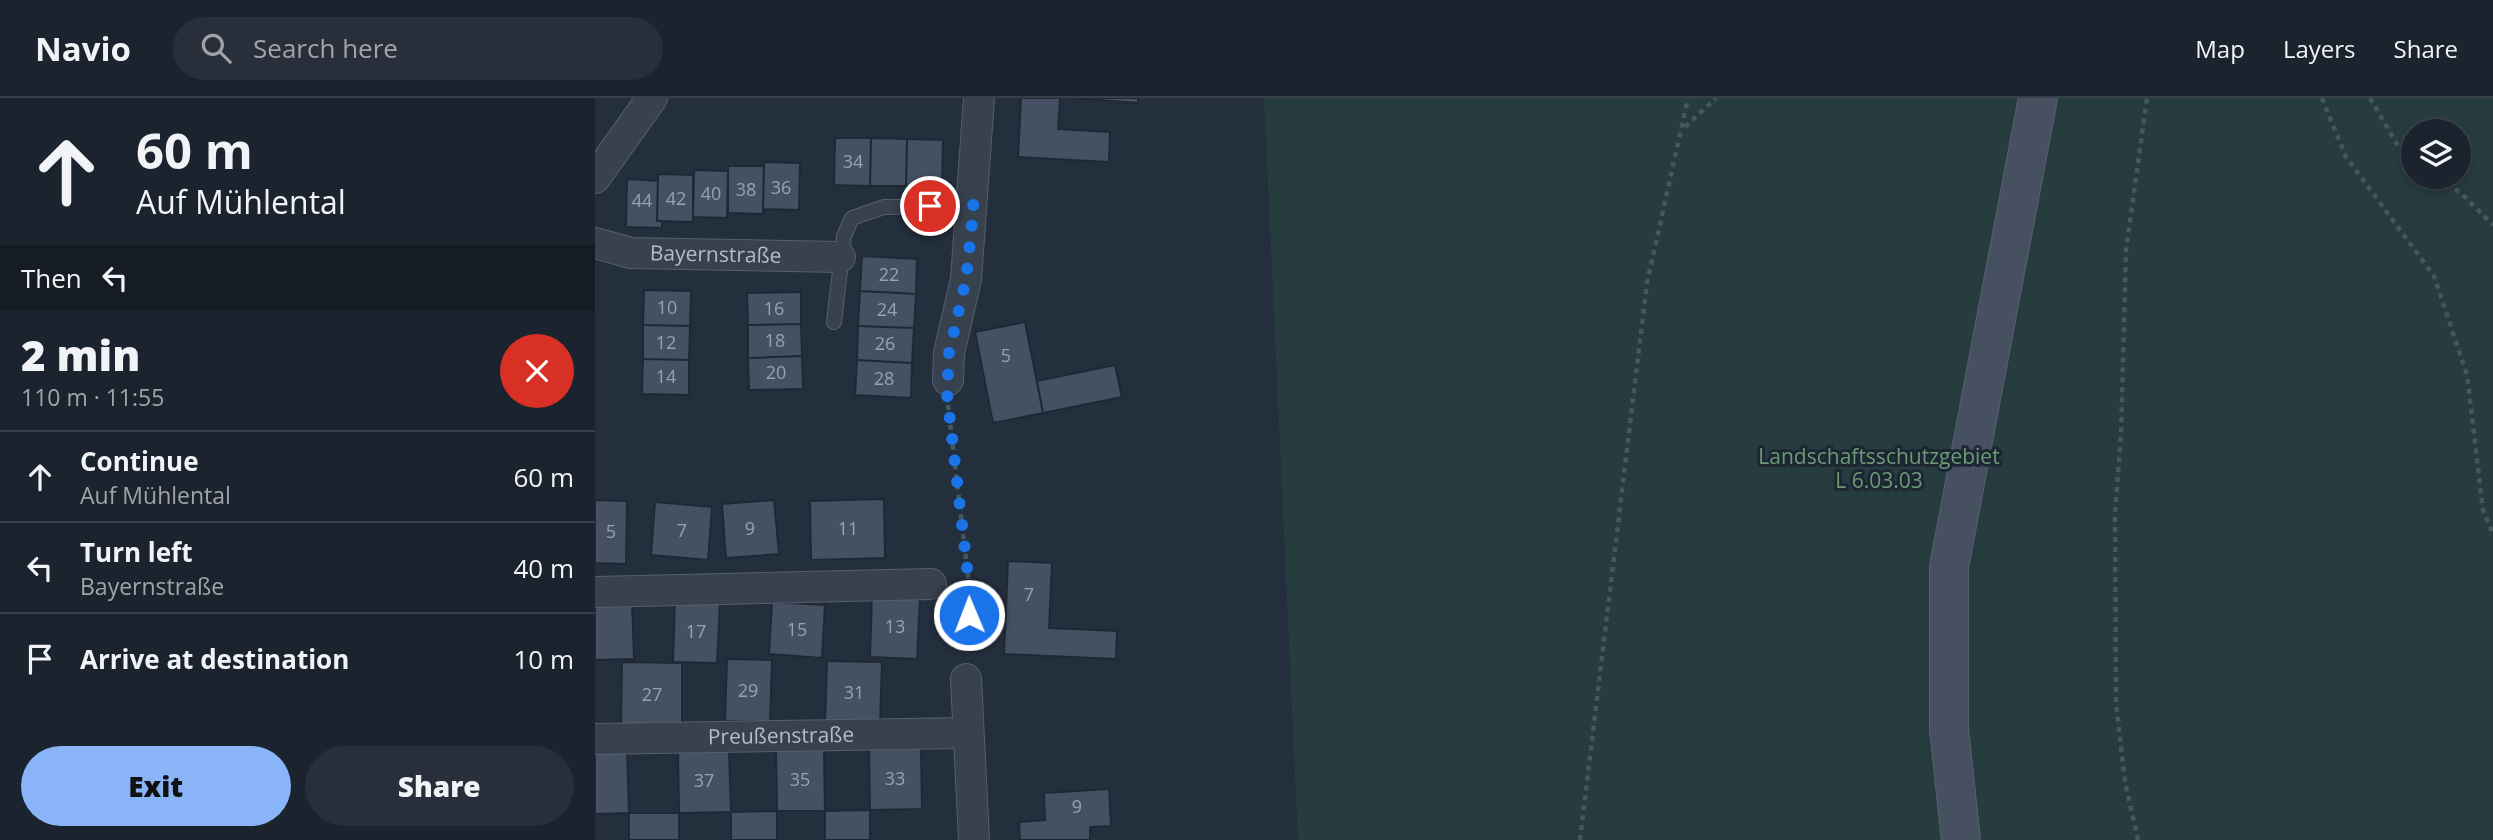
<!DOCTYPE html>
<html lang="en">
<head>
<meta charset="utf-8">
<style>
	:root { --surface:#1b232e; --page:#282f3a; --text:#f1f3f6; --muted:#a0a4aa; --line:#39404a; --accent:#8ab4f8 }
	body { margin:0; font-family:"Open Sans",sans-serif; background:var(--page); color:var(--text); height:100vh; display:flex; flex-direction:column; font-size:26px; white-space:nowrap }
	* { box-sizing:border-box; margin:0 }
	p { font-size:23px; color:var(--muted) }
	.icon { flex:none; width:38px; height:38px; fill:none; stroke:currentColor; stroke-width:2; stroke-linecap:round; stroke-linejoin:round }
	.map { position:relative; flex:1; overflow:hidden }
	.drawer { display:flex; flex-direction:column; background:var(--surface); width:595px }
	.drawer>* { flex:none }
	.hud { background:#1b232e; color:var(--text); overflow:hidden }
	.tools { position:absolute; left:1806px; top:21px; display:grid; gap:14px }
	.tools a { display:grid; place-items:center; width:70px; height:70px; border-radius:50%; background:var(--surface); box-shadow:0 4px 10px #0003,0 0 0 2px var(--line); font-size:35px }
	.pin { position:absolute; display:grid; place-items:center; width:60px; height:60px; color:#fff; margin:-30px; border:4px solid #fff; border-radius:50%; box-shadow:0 2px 7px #0007 }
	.me { position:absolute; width:77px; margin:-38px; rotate:359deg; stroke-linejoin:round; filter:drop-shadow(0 0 5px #0008) }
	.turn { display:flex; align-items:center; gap:24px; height:147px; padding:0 21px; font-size:32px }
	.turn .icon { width:91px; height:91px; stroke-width:2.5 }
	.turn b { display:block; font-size:49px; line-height:60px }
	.then { display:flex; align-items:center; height:66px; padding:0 21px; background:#0003; gap:14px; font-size:26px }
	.round { display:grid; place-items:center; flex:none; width:74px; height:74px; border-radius:37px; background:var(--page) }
	.summary { display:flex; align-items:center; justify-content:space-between; height:119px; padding:0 21px }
	h1 { font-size:42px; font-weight:800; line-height:52px }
	.primary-button { display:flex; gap:14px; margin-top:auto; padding:14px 21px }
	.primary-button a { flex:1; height:80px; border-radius:42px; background:var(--accent); color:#111; font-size:28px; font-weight:800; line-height:80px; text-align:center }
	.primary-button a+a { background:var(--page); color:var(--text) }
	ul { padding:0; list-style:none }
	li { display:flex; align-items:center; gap:21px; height:91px; padding:0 21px; border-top:2px solid var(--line) }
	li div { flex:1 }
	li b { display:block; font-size:26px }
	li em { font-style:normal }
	header { display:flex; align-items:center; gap:42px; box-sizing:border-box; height:98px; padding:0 35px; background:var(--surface); border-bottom:2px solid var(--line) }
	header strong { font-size:33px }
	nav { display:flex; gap:38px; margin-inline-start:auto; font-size:24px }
	.search { width:490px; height:63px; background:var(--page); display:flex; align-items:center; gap:18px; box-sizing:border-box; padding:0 24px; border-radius:38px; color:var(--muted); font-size:26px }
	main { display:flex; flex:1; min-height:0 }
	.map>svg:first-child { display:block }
</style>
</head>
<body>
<header>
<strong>Navio</strong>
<div class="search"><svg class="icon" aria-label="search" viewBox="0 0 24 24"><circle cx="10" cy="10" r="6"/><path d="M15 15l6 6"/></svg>Search here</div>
<nav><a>Map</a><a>Layers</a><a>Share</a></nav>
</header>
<main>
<section class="drawer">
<div class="hud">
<div class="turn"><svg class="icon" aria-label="ahead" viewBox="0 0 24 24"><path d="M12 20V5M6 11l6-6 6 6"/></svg><div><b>60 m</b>Auf Mühlental</div></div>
<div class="then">Then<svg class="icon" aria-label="left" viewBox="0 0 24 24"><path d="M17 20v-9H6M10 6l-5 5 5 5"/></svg></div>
</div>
<div class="summary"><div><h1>2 min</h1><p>110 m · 11:55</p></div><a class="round" style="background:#d93025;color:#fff"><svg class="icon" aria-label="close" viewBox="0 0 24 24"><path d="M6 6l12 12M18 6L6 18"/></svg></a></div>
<ul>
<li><svg class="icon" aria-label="ahead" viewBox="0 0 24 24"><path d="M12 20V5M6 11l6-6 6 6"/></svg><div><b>Continue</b><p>Auf Mühlental</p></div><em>60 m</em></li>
<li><svg class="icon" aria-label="left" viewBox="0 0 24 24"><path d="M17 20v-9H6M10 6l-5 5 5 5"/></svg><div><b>Turn left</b><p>Bayernstraße</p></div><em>40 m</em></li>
<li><svg class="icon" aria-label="arrive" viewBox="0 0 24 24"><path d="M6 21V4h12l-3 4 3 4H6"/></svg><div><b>Arrive at destination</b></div><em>10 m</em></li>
</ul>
<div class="primary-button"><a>Exit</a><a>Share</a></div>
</section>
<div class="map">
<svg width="1898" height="742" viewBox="0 0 1898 742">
	<rect width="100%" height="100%" fill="#242f3e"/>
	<!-- green -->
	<path fill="#263c3f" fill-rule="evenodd" d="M 669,0 L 1898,0 L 1898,742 L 703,742 ZM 1818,33 L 1864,33 L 1864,79 L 1818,79 Z"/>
	<!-- building -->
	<path fill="#455162" stroke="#1f2835" stroke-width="2" d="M 426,0 L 465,0 L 463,31 L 515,34 L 514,64 L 423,59 Z
		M 477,0 L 543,0 L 543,5 Z
		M 240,40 L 276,40 L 275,88 L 239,87 Z
		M 276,40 L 312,41 L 311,88 L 275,88 Z
		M 312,41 L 348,42 L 347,89 L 311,88 Z
		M 169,64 L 205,65 L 204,112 L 168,111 Z
		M 133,68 L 169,68 L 168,116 L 133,115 Z
		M 99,72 L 133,73 L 132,120 L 98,119 Z
		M 63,76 L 98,77 L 98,124 L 62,123 Z
		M 32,81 L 63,83 L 62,123 L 67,123 L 67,130 L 31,129 Z
		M 267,158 L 322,161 L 321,196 L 265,193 Z
		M 49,192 L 96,193 L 95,228 L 48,227 Z
		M 265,193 L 321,196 L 319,230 L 263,228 Z
		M 206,194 L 206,226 L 153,227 L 152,195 Z
		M 430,224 L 448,315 L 398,325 L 380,234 Z
		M 206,226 L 207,258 L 153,260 L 153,227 Z
		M 48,227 L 95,228 L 94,262 L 48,261 Z
		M 263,228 L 319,230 L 317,265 L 262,262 Z
		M 207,258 L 208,291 L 154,292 L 153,260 Z
		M 48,261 L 94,262 L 94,297 L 47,296 Z
		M 262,262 L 317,265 L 316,300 L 260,297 Z
		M 520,267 L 527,299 L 448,315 L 442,283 Z
		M 289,401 L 290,460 L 216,462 L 215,403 Z
		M 0,402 L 32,403 L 31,466 L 0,465 Z
		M 179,402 L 184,456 L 131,460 L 127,406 Z
		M 60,404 L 117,409 L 113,462 L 56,457 Z
		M 413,463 L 457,465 L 454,530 L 522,533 L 521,561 L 409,556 Z
		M 277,498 L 325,500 L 322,561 L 275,559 Z
		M 37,503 L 39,561 L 0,562 L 0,504 Z
		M 80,503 L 125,505 L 122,565 L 78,564 Z
		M 177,504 L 230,507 L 227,560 L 174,556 Z
		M 132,561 L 177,562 L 175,624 L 130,623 Z
		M 232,563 L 287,564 L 285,627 L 230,625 Z
		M 27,564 L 87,565 L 87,631 L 26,630 Z
		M 274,650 L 326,650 L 327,711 L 275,712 Z
		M 229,651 L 230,713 L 182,713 L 181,652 Z
		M 32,652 L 34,715 L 0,716 L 0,653 Z
		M 83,652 L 134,652 L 136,714 L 84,715 Z
		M 514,691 L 516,728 L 495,729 L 495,742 L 425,742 L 424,724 L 450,722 L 449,695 Z
		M 275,712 L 275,742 L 230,742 L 230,713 Z
		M 182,713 L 182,742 L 136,742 L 136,714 Z
		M 34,715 L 84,715 L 84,742 L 34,742 Z"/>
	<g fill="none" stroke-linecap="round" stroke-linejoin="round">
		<defs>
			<path id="lane" d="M 239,224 L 249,138 L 257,120 L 289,109 L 379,108"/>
			<g id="street">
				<path d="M 0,80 L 57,0"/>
				<path id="s1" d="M 0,145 L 36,155 L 245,159"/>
				<path d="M 353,282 L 354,255 L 371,181 L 384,0"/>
				<path d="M 0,494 L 336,486"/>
				<path d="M 371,581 L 379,742"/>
				<path id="s2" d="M 0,641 L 371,635"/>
			</g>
			<path id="secondary" d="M 1366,742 L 1354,631 L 1354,469 L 1443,0"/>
		</defs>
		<!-- lane casing -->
		<use href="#lane" stroke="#565f6c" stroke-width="16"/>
		<!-- street casing -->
		<use href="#street" stroke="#565f6c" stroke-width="32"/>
		<!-- secondary casing -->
		<use href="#secondary" stroke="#565f6c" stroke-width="40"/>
		<!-- path -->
		<path stroke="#44595c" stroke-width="4.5" stroke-dasharray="5 5" stroke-linecap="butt" d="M 1727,0 L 1751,59 L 1839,178 L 1872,277 L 1888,412 L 1898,436
			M 1775,0 L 1803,48 L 1818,60
			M 1090,29 L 1121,0
			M 1844,79 L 1868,97 L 1898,127
			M 353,307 L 375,496 L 372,556
			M 985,742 L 1052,185 L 1093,0
			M 1543,742 L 1530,684 L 1521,605 L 1520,415 L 1526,337 L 1531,152 L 1552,0"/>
		<!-- lane -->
		<use href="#lane" stroke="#38414e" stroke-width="14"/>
		<!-- street -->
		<use href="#street" stroke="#38414e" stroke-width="30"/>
		<!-- secondary -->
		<use href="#secondary" stroke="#465061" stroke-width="38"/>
	</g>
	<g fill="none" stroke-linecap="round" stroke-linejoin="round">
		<!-- route -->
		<path stroke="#1a73e8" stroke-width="12" stroke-dasharray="0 21.6" d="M 335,108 L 379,107 L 371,181 L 354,255 L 352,296 L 375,496 L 374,517"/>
	</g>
	<g text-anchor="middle" stroke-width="6" stroke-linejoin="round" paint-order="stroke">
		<!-- number labels -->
		<g font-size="18" fill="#98a1af">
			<text x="258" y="70">34</text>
			<text x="186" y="96">36</text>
			<text x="151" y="98">38</text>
			<text x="116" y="102">40</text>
			<text x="81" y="107">42</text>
			<text x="47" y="109">44</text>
			<text x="294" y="183">22</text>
			<text x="72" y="216">10</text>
			<text x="179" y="217">16</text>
			<text x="292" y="218">24</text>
			<text x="180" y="249">18</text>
			<text x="71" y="251">12</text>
			<text x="290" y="252">26</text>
			<text x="411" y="264">5</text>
			<text x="181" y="281">20</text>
			<text x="71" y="285">14</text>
			<text x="289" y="287">28</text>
			<text x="155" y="437">9</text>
			<text x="253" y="437">11</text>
			<text x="87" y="439">7</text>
			<text x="16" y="440">5</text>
			<text x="434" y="503">7</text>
			<text x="300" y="535">13</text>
			<text x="202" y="538">15</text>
			<text x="101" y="540">17</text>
			<text x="153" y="599">29</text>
			<text x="259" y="601">31</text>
			<text x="57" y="603">27</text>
			<text x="300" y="687">33</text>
			<text x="205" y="688">35</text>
			<text x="109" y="689">37</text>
			<text x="482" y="715">9</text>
		</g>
		<!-- street labels -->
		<g font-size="21" fill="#b4bcc9" stroke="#1d2633">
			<text dy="7" stroke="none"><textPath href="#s1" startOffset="122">Bayernstraße</textPath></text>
			<text dy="7" stroke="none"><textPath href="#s2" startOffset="186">Preußenstraße</textPath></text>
		</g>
		<!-- park labels -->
		<g font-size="21" fill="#6b9a76" stroke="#1d2633">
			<text x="1284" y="366">Landschaftsschutzgebiet<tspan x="1284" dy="24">L 6.03.03</tspan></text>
		</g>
	</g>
</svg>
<div class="tools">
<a><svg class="icon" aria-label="layers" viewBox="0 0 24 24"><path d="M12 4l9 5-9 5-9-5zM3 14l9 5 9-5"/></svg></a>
</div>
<div class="pin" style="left:335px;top:108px;background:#d93025"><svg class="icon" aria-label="arrive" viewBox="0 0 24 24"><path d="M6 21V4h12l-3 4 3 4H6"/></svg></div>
<svg class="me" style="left:374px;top:517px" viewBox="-20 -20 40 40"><circle r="17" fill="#1a73e8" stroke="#fff" stroke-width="3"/><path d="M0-11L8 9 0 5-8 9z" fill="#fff"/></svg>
</div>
</main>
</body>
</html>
